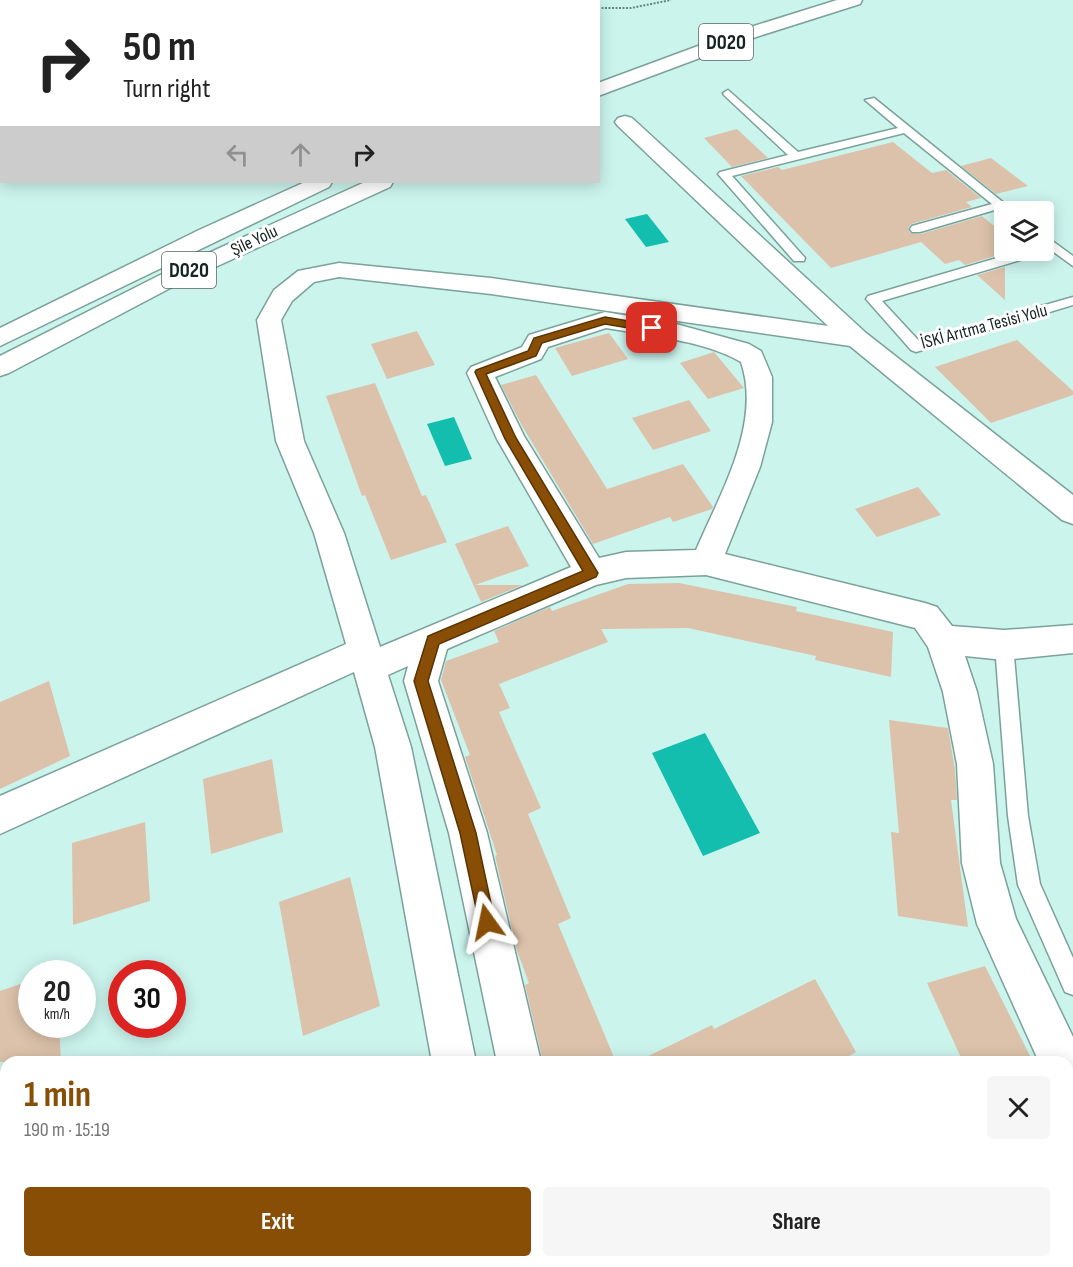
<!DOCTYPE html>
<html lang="en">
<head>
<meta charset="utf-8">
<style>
	:root { --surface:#fff; --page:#f6f6f6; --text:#222; --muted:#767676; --accent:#884e05 }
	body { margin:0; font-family:"Sofia Sans Condensed",sans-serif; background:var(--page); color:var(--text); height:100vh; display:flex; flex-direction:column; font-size:22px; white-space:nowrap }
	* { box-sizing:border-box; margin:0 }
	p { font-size:20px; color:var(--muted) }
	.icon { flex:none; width:33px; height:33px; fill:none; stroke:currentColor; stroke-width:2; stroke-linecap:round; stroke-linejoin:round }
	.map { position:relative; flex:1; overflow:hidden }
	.panel { position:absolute; left:0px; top:1056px; width:1074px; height:212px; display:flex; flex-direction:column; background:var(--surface); border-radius:18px 18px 0 0; box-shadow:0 3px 15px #0003 }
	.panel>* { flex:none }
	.top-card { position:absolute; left:0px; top:0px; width:600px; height:183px; box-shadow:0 3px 15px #0003; background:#fff; color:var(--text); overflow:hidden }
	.controls { position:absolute; left:994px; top:201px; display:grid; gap:12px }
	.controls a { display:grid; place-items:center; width:60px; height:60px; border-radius:6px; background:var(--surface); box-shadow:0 3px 15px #0003; font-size:30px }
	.speed { position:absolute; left:18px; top:960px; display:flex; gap:12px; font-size:30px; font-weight:700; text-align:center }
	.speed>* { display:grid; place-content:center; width:78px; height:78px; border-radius:50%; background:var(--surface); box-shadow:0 3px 15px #0003; line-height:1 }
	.speed small { font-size:15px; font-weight:400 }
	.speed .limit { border:9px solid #d22; background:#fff; color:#111 }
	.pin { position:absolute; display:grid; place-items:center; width:51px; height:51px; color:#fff; margin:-26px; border-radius:12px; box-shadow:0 3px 9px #0006 }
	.me { position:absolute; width:66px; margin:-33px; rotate:348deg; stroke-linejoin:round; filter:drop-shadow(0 0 4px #0008) }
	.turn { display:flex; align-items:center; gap:21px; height:126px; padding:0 24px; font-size:27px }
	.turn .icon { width:78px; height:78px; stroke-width:2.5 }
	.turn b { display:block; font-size:42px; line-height:51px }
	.lanes { display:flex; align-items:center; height:57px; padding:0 24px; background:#0003; justify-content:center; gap:30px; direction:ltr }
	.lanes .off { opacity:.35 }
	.round { display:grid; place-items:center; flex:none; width:63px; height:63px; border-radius:6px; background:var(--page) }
	.head { display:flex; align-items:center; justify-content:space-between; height:102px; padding:0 24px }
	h1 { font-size:36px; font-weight:700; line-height:45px; color:var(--accent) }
	.primary-button { display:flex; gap:12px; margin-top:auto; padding:12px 24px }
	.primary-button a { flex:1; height:69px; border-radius:6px; background:var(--accent); color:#fff; font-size:24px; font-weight:700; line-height:69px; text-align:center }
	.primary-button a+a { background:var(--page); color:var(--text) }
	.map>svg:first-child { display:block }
</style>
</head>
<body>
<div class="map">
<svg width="1073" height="1267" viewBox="0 0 1073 1267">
	<rect width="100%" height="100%" fill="#cbf4ed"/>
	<!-- water -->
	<path fill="#13beae" d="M 647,214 L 669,242 L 646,247 L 625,219 Z
		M 454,417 L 472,459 L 445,466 L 427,424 Z
		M 705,733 L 760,833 L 703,856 L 652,753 Z
		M 140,1262 L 213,1262 L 213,1267 L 140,1267 Z"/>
	<!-- building -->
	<path fill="#dcc2ab" d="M 737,129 L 768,158 L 732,167 L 704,138 Z
		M 893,142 L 932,173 L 946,170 L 981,198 L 966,202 L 972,207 L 911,224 L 908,228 L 910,233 L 921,234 L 982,216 L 1005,235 L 1005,253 L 965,265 L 959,260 L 945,264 L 921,242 L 831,268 L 741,176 L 778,167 L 782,170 Z
		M 991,158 L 1028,186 L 996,194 L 961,166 Z
		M 1005,267 L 1005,300 L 977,275 Z
		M 417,331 L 435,365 L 387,379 L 371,344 Z
		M 609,333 L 628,359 L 572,376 L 555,348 Z
		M 1017,340 L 1073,391 L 1073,395 L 991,423 L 935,367 Z
		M 714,352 L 744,388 L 708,399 L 680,363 Z
		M 536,375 L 607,489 L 683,464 L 713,507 L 712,509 L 673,522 L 670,517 L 593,544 L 521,424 L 501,385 Z
		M 375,383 L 422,496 L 426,495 L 447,542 L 391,560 L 365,495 L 362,496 L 326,396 Z
		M 689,400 L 711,431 L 653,450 L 632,418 Z
		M 918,487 L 941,515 L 877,537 L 855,509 Z
		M 508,526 L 529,566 L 475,585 L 523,585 L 481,602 L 455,544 Z
		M 679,583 L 797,607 L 796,611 L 893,632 L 891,677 L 815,660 L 816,656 L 688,628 L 601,629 L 608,642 L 499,684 L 510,708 L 499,712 L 541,808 L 528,814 L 571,918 L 558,924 L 616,1062 L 543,1062 L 525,985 L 529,983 L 517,951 L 495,856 L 497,855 L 465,757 L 470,755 L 441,680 L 446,661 L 499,642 L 494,631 L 550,607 L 552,611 L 628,584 Z
		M 49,681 L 70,756 L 0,789 L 0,702 Z
		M 889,720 L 948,728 L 955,770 L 957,800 L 951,800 L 968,927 L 898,916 L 891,832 L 899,833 Z
		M 272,759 L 283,832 L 211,854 L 203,779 Z
		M 145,822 L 150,901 L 73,925 L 72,843 Z
		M 350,877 L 380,1006 L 303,1036 L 279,902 Z
		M 985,966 L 1033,1062 L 963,1062 L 927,983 Z
		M 815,979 L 856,1052 L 839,1062 L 636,1062 L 712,1025 L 714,1029 Z
		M 32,980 L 32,1024 L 59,1024 L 61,1062 L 0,1062 L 0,991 Z"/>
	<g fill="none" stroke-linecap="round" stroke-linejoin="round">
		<defs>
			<path id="lane" d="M 728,90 L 798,152 L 898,128 L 865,100 L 874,98 L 1015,212 L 1005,212 L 1005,215 L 998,209 L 920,232 L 912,232 L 910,229 L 912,226 L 992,204 L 904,133 L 732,176 L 805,258 L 804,261 L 794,261 L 718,174 L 720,172 L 788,155 L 724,95 L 723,93 Z
				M 1044,235 L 1073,256 L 1073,266 L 1044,245 Z
				M 1044,247 L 1046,250 L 1044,253 L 882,301 L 919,341 L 1073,297 L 1073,305 L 916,352 L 911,350 L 866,299 L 868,296 L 1024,250 L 1044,250 Z
				M 1004,637 L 1010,639 L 1013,645 L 1028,816 L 1040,884 L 1073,958 L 1073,995 L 1065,992 L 1018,885 L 1008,816 L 995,645 L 998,639 Z"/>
			<path id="street" d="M 625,116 L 632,118 L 866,333 L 1073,495 L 1073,524 L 1062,520 L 850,346 L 491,294 L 339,277 L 314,282 L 292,301 L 281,320 L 304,441 L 344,533 L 380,647 L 571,567 L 497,439 L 467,373 L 471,367 L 522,347 L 529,335 L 605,312 L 676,324 L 749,344 L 761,351 L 772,377 L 772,422 L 760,467 L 725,554 L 925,603 L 937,607 L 952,626 L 1004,630 L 1073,625 L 1073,653 L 1004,660 L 965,656 L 977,692 L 993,764 L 1000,863 L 1016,919 L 1073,1037 L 1073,1079 L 1068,1082 L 1068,1062 L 1039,1062 L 977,924 L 962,863 L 957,764 L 943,692 L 928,647 L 915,628 L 706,575 L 626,578 L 596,585 L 447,649 L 438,681 L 487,833 L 541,1062 L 497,1062 L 449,833 L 404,681 L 408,666 L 388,675 L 411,747 L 476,1062 L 432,1062 L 375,747 L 354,672 L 0,834 L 0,796 L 346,644 L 314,533 L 276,441 L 257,320 L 274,290 L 298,271 L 339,263 L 491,278 L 828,326 L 618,126 L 615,122 L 618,118 ZM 606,328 C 646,335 706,341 741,362 C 762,424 720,494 696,550 L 626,552 L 599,558 L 524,436 L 495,377 L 541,359 L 548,347 Z
				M 466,1262 L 515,1262 L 517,1267 L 467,1267 Z
				M 900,1262 L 949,1262 L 952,1267 L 902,1267 Z"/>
			<path id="highway" d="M 837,0 L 862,0 L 860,4 L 756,37 L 598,96 L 598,83 L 744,29 Z
				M 305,182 L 332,182 L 329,187 L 0,346 L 0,328 L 199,230 Z
				M 365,182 L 393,182 L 390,187 L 176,285 L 9,373 L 0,376 L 0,356 L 160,275 Z"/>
		</defs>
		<!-- lane casing -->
		<use href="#lane" stroke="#7ba19b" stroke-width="3"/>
		<!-- street casing -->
		<use href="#street" stroke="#7ba19b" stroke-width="3"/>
		<!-- highway casing -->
		<use href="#highway" stroke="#7ba19b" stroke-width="3"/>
		<!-- path -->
		<path stroke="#698480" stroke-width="2" stroke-dasharray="2 1.5" stroke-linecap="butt" d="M 598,8 L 631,8 L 671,0"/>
		<!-- lane -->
		<use href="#lane" fill="#fff" fill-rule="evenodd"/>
		<!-- street -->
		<use href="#street" fill="#fff" fill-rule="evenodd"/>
		<!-- highway -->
		<use href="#highway" fill="#fff" fill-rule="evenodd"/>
	</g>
	<!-- route -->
	<path fill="#884e05" stroke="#583303" stroke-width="1.5" d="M 605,317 L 652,325 L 657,328 L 652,332 L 605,324 L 542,343 L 536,356 L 486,374 L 516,438 L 598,573 L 596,577 L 439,644 L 428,681 L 476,833 L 495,922 L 493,928 L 487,930 L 481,928 L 479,922 L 460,833 L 414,681 L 428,636 L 583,571 L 505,439 L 475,372 L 476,370 L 528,351 L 534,338 Z"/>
	<g text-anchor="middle" stroke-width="6" stroke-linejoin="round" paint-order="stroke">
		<!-- far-street labels -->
		<g font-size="18" fill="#152422" stroke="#fff">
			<text transform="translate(254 240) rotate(-25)" y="6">Şile Yolu</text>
			<text transform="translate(984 326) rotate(-15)" y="6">İSKİ Arıtma Tesisi Yolu</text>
		</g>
		<!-- shield labels -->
		<g fill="#fff" stroke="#5b6664" stroke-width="1.5">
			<rect x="699" y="24" width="54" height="36" rx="4.5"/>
			<rect x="162" y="252" width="54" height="36" rx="4.5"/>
		</g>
		<g font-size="21" font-weight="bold" fill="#152422">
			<text x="726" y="49">D020</text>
			<text x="189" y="277">D020</text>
		</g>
	</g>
</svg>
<div class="controls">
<a><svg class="icon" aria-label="layers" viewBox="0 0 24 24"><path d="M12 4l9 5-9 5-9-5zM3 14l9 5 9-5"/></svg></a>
</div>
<div class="speed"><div>20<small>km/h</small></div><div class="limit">30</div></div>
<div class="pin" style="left:652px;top:328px;background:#d93025"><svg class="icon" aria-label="arrive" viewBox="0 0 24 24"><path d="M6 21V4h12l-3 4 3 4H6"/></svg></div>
<svg class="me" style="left:487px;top:922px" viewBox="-20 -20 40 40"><path d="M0-17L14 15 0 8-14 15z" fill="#884e05" stroke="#fff" stroke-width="4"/></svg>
<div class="top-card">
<div class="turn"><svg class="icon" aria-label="right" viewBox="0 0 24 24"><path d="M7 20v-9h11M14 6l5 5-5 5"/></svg><div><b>50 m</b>Turn right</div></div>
<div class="lanes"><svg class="icon off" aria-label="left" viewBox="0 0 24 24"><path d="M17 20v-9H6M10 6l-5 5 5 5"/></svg><svg class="icon off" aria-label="ahead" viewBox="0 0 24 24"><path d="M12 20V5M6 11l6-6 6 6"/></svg><svg class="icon" aria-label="right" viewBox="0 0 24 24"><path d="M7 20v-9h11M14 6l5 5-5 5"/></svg></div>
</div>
<section class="panel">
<div class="head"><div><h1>1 min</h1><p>190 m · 15:19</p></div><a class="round"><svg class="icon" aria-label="close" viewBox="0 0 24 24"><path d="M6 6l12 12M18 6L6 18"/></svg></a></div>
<div class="primary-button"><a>Exit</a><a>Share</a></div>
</section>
</div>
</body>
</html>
